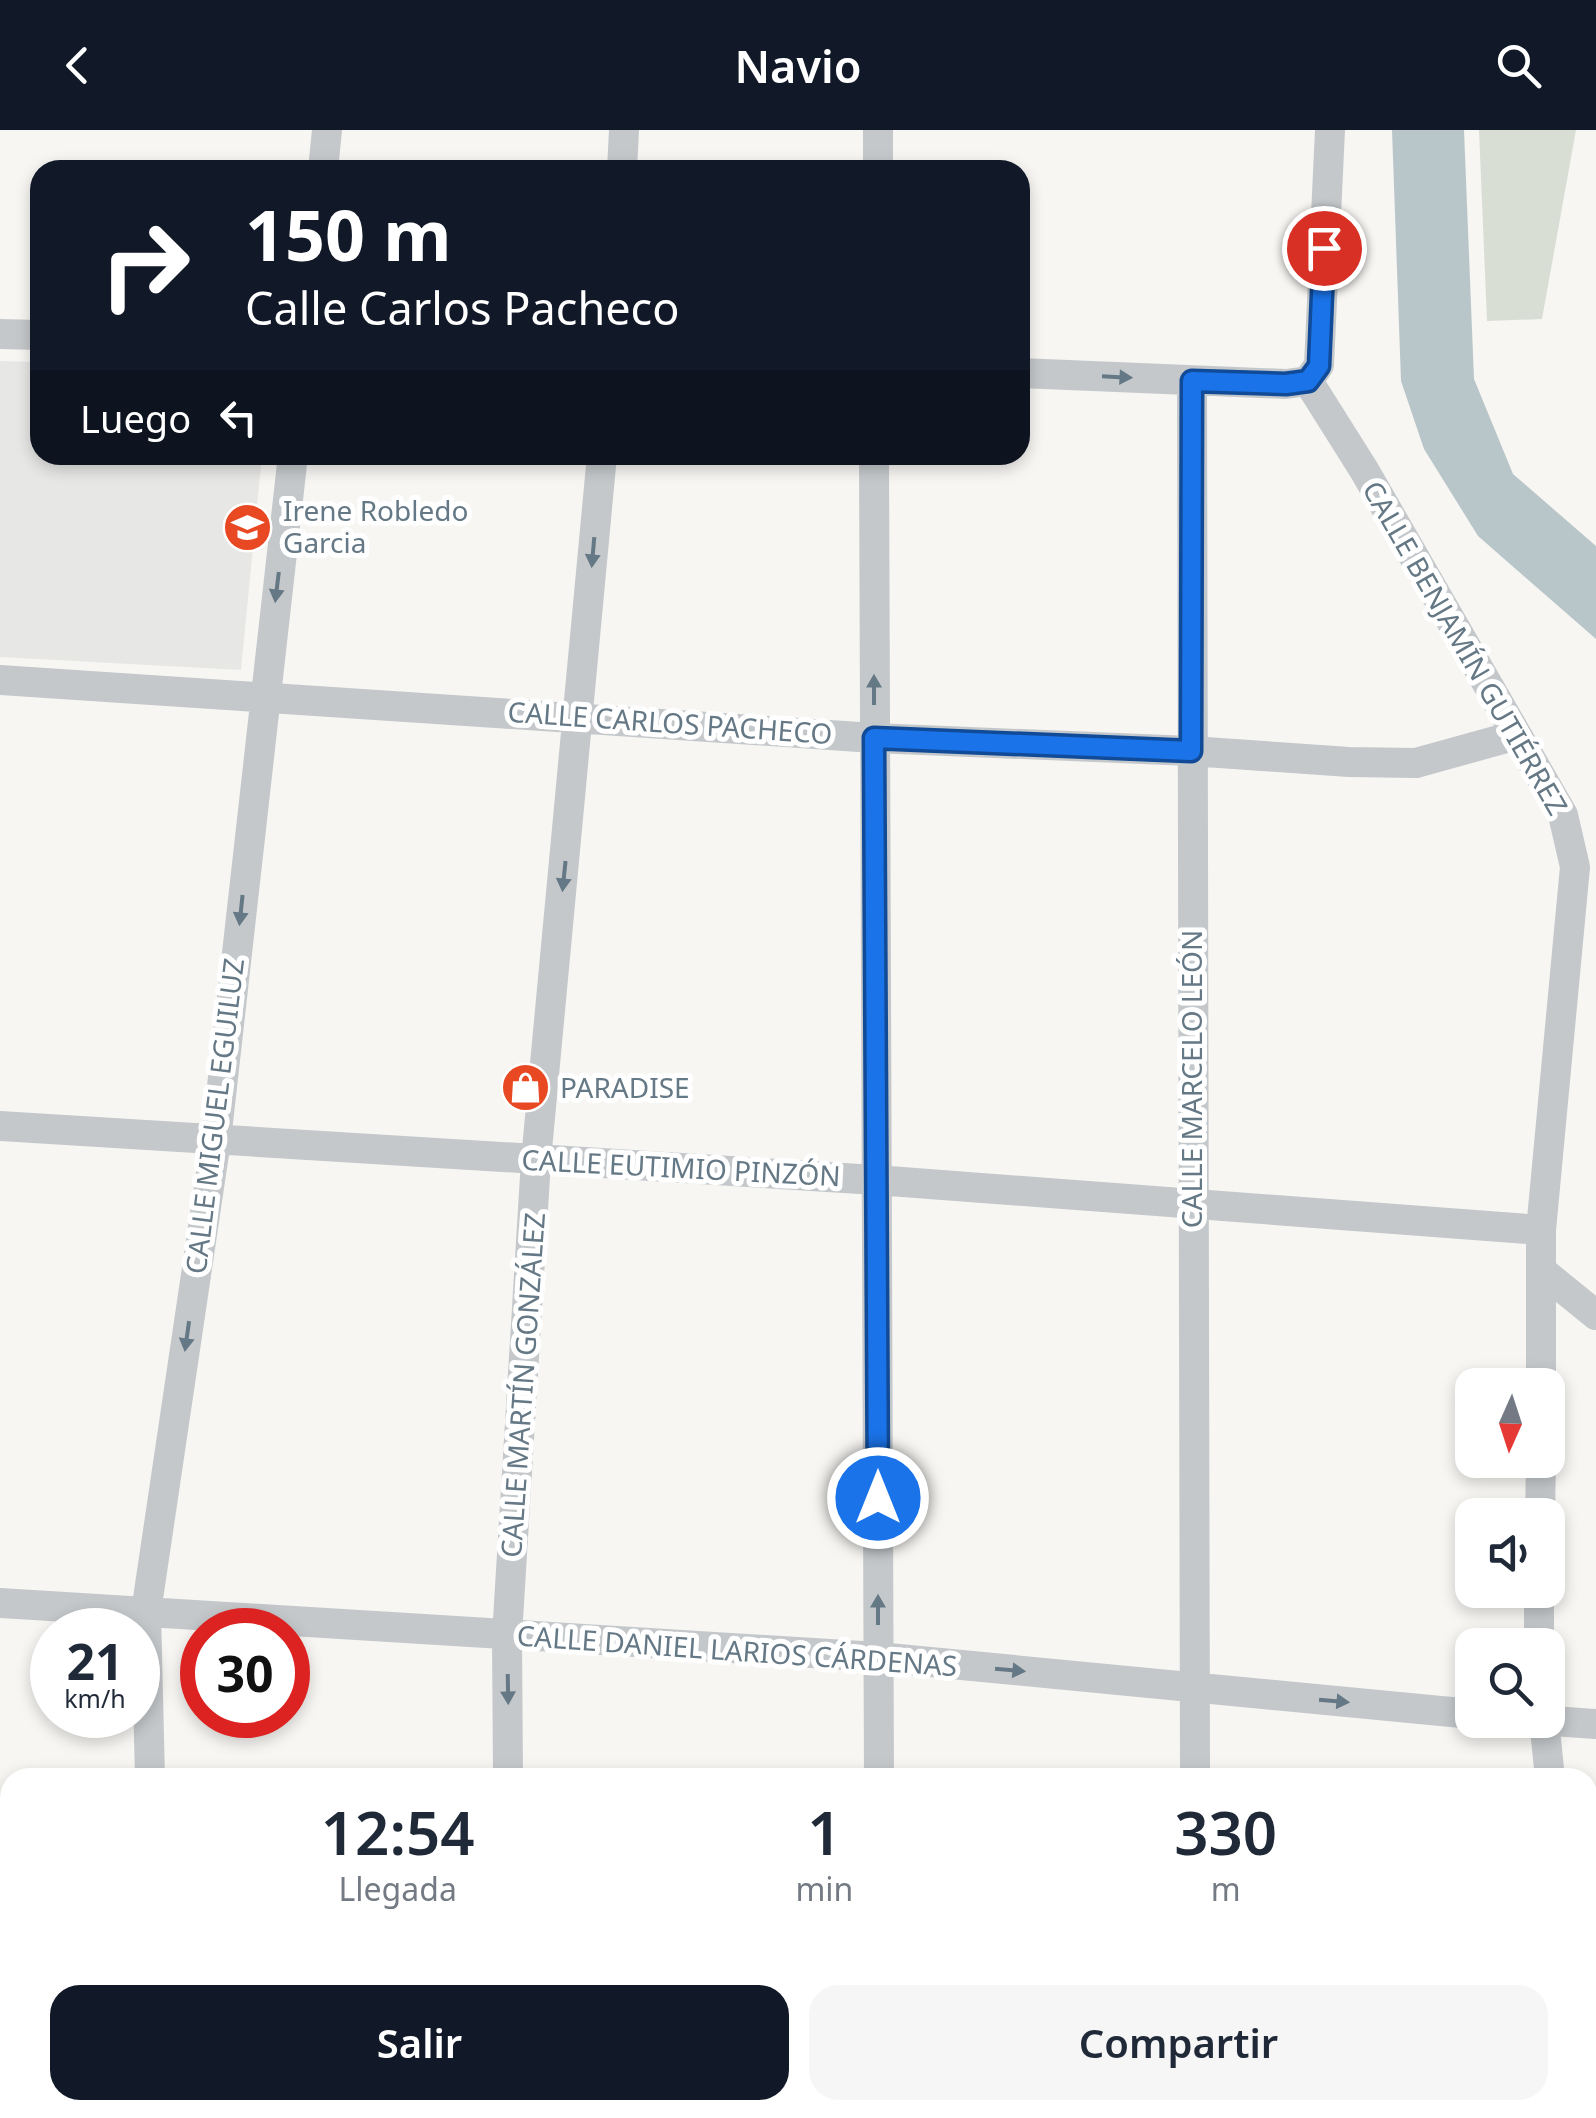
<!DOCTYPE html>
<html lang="es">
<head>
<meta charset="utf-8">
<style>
	:root { --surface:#fff; --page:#f6f6f7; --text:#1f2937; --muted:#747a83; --accent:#111827 }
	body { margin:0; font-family:"Noto Sans",sans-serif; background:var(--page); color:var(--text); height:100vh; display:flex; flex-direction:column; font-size:38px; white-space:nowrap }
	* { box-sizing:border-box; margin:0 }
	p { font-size:32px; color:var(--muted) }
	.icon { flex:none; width:55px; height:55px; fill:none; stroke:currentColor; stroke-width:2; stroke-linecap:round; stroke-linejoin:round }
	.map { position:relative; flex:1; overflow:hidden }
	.panel { position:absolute; left:0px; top:1638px; width:1598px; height:352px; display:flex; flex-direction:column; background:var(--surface); border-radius:30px 30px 0 0; box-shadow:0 5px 15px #0003 }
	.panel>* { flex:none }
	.banner { position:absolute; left:30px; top:30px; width:1000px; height:305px; border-radius:30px; box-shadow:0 5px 15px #0003; background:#111827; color:#fff; overflow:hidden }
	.needle { width:65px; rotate:183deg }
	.fabs { position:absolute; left:1455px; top:1238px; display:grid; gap:20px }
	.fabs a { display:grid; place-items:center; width:110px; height:110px; border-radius:20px; background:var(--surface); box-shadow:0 5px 15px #0003; font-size:50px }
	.speed { position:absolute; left:30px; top:1478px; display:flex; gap:20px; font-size:50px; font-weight:700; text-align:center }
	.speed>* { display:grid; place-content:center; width:130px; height:130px; border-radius:50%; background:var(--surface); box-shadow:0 5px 15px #0003; line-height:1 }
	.speed small { font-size:25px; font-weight:400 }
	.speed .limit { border:15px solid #d22; background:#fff; color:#111 }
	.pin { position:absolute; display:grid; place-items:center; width:85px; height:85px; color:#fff; margin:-42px; border:5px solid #fff; border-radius:50%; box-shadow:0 2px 10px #0007 }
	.me { position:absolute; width:110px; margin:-55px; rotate:0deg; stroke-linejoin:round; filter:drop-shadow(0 0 8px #0008) }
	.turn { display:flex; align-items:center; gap:35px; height:210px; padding:0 50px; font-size:45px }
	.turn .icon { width:130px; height:130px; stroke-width:2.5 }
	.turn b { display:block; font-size:70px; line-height:85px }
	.then { display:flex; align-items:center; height:95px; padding:0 50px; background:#0003; gap:20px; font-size:38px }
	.eta { display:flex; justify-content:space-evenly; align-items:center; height:170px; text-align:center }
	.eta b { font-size:60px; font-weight:600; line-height:70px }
	.cta { display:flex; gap:20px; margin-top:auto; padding:20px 50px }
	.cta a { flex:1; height:115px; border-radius:30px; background:var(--accent); color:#fff; font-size:40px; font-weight:600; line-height:115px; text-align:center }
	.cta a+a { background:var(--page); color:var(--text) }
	header { display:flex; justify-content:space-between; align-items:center; height:130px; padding:0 50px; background:var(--accent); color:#fff; font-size:45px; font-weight:600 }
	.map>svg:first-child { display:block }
</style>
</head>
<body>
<header><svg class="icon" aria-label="back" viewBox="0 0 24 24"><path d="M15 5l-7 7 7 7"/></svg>Navio<svg class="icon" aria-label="search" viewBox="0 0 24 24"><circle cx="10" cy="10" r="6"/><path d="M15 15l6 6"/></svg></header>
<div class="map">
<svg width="1596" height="1988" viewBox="0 0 1596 1988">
	<rect width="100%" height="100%" fill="#f7f6f3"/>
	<!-- built -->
	<path fill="#e7e8e6" d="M 0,231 L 40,232 L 40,325 L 262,325 L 241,540 L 0,527 Z"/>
	<!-- green -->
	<path fill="#d8ded4" d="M 1479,0 L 1576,0 L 1542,189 L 1487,191 Z"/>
	<!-- water -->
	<path fill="#b9c6c9" d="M 1392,0 L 1464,0 L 1474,249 L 1513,344 L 1596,416 L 1596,509 L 1478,406 L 1424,319 L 1401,251 Z"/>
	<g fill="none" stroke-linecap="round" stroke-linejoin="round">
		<!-- minor -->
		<path stroke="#c4c8cb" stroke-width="30" d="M 323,40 L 327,0
			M 622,40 L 624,0
			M 878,40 L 878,0
			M 0,204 L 40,205
			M 1020,243 L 1286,254 L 1308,251
			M 1192,251 L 1195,1648
			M 1308,251 L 1364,340 L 1563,685 L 1575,737 L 1541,1100 L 1541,1255
			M 1308,251 L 1319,235 L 1330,0
			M 874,325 L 879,1648
			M 0,550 L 874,608 L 1191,621 L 1349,632 L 1416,633 L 1517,605
			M 0,996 L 876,1050 L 1541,1100
			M 1543,1142 L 1596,1185
			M 1540,1385 L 1541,1330
			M 0,1473 L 878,1527 L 1472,1584
			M 1539,1515 L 1539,1460
			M 1538,1590 L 1596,1594
			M 1544,1590 L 1550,1648
			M 150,1648 L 146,1482 L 216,1010 L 293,325
			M 508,1648 L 507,1506 L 536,1030 L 602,325
			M 0,1763 L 10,1763
			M 1588,1964 L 1590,1988
			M 159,1980 L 160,1988
			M 511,1980 L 511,1988
			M 882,1980 L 882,1988
			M 1196,1980 L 1196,1988"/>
	</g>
	<!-- one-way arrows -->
	<defs><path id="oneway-solid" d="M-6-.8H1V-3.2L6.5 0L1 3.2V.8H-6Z" transform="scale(2.5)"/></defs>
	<g fill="#657885">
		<use href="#oneway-solid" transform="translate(1117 247) rotate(3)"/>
		<use href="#oneway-solid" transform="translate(593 422) rotate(95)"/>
		<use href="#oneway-solid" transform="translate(277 457) rotate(97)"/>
		<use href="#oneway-solid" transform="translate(874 560) rotate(-90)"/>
		<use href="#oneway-solid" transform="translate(564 746) rotate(96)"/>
		<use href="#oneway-solid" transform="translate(241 780) rotate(96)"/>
		<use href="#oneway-solid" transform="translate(187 1206) rotate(98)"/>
		<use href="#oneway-solid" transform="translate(878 1480) rotate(-90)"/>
		<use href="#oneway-solid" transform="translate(1010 1540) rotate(5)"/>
		<use href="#oneway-solid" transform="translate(508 1559) rotate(89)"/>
		<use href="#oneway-solid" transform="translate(1334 1571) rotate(5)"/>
	</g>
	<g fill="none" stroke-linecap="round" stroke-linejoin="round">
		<defs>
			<path id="route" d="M 878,1368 L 874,608 L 1191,621 L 1192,251 L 1286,254 L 1308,251 L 1319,236 L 1324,118"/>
		</defs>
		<!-- route casing -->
		<use href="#route" stroke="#114b97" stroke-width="25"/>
		<!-- route -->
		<use href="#route" stroke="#1a73e8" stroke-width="18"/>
	</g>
	<!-- icons -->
	<defs>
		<symbol id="school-disc" viewBox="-11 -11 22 22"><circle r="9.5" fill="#e84922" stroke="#fff"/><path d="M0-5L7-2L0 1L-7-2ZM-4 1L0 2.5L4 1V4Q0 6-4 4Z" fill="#fff"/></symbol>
		<symbol id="shop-disc" viewBox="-11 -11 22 22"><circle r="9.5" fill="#e84922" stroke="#fff"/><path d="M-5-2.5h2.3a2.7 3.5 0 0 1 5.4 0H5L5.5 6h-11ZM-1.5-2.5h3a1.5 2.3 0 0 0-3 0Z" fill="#fff"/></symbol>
	</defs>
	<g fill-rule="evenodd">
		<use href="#school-disc" x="220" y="370" width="55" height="55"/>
		<use href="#shop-disc" x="498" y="930" width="55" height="55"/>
	</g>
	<g text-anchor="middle" stroke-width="10" stroke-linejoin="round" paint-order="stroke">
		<!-- poi labels -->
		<g font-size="28" fill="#657885" stroke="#fff" text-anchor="start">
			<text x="283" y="391">Irene Robledo<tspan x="283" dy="32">Garcia</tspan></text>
			<text x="560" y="968">PARADISE</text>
		</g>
		<!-- street labels -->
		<g font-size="28" fill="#657885" stroke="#fff">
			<text transform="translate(1465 518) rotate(60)" y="10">CALLE BENJAMÍN GUTIÉRREZ</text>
			<text transform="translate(670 593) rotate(4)" y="10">CALLE CARLOS PACHECO</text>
			<text transform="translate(1192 949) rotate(-90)" y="10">CALLE MARCELO LEÓN</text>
			<text transform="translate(215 986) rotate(-83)" y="10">CALLE MIGUEL EGUILUZ</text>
			<text transform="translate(681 1038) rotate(3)" y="10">CALLE EUTIMIO PINZÓN</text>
			<text transform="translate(523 1255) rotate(-86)" y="10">CALLE MARTÍN GONZÁLEZ</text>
			<text transform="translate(737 1521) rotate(4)" y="10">CALLE DANIEL LARIOS CÁRDENAS</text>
		</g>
	</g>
</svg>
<div class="fabs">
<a><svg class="needle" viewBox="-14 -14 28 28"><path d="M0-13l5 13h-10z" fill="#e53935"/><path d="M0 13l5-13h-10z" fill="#747a83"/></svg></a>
<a><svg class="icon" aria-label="sound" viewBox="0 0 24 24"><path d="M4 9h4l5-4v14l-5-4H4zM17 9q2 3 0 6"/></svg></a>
<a><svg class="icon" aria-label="search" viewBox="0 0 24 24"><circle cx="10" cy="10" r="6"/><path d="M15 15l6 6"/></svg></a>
</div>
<div class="speed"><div>21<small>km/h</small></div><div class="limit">30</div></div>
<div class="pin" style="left:1324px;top:118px;background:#d93025"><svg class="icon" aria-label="arrive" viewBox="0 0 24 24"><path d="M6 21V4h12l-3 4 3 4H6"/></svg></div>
<svg class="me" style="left:878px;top:1368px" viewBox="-20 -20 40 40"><circle r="17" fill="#1a73e8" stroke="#fff" stroke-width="3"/><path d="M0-11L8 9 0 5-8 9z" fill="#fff"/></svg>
<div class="banner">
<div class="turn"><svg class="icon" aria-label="right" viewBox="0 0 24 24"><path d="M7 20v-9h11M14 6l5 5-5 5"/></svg><div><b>150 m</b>Calle Carlos Pacheco</div></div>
<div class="then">Luego<svg class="icon" aria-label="left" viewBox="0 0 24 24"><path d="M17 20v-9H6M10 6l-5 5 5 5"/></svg></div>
</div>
<section class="panel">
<div class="eta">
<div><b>12:54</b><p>Llegada</p></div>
<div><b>1</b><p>min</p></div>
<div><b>330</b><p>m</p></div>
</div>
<div class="cta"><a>Salir</a><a>Compartir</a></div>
</section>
</div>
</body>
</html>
